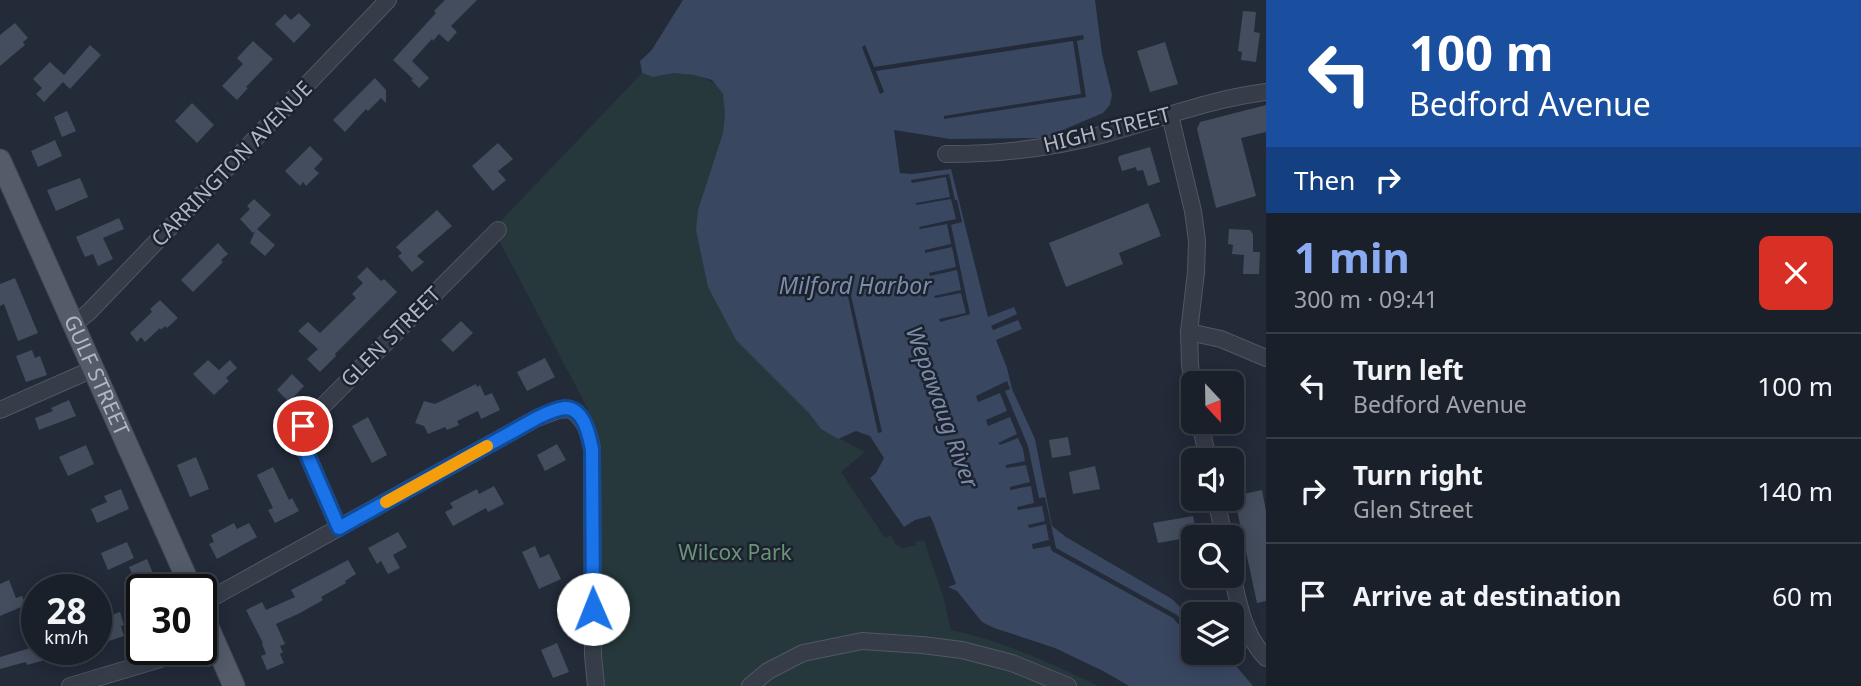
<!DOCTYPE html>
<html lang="en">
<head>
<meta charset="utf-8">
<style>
	:root { --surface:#1a202a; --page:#232832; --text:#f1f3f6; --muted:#9fa3a8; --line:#383e47; --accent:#8aaaf1 }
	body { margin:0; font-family:"Noto Sans",sans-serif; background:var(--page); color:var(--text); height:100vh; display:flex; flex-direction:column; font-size:26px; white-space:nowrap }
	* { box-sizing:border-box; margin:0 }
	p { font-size:23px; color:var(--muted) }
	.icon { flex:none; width:38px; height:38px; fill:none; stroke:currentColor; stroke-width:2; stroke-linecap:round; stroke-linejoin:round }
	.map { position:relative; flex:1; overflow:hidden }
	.sheet { display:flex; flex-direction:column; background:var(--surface); width:595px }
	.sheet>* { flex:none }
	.banner { background:#1a4fa0; color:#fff; overflow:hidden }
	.needle { width:46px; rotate:158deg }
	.tools { position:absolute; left:1181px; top:371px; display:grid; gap:14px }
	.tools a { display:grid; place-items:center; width:63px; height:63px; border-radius:10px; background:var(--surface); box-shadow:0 4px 18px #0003,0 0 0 2px var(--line); font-size:35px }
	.speed { position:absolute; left:21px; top:574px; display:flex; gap:14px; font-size:35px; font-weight:700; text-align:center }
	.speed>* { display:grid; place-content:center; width:91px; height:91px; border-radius:50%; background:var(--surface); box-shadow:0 4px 18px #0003,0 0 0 2px var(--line); line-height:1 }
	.speed small { font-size:18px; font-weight:400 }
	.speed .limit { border:4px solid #111; border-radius:10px; background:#fff; color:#111 }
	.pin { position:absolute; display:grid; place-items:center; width:60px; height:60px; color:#fff; margin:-30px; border:4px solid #fff; border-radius:50%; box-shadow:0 2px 7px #0007 }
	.me { position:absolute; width:77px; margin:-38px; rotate:359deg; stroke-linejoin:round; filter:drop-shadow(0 0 5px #0008) }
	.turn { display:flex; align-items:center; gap:24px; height:147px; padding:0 28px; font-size:32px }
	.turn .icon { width:91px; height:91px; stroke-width:2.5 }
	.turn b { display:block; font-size:49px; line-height:60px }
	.then { display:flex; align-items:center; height:66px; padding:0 28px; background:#0003; gap:14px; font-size:26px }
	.round { display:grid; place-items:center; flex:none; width:74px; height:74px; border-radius:10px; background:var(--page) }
	.overview { display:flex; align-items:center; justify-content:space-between; height:119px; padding:0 28px }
	h1 { font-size:42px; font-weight:700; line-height:52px; color:var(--accent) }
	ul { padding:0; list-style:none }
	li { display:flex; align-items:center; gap:21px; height:105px; padding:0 28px; border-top:2px solid var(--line) }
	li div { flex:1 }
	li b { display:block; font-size:26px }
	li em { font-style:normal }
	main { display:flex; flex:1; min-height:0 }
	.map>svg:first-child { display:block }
</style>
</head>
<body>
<main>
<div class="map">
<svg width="1266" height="686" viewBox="0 0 1266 686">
	<rect width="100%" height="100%" fill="#232a38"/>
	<!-- green -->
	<path fill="#26383b" d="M 642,73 C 659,80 658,74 674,73 C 691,73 715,77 723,94 C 728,105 724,121 723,133 L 809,413 L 821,429 L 865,452 L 841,472 L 885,538 L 891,535 L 895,544 L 903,548 L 916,545 L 915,542 L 924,540 L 943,596 L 951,630 C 1003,641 1051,663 1098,686 L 604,686 L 601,638 L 601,472 L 598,441 L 593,422 L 583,400 L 493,229 Z"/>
	<!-- water -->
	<path fill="#394761" d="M 683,0 L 1095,0 L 1102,54 L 1112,95 L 1110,105 L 1103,113 L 1058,132 L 1048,138 L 950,139 L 894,130 L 900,173 L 912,174 L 951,169 L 988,317 L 1014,307 L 1017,314 L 991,326 L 993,330 L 1018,320 L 1022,329 L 996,340 L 1007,368 L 1012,389 L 1035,439 L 1052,526 L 1066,537 L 1172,599 L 1193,620 L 1194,653 L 1225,653 L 1253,686 L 1129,686 L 1103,671 L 1055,648 L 994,628 L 982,622 L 957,591 L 948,587 L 956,584 L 933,522 L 930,516 L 915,520 L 904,527 L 870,478 L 876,473 L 884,458 L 870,436 L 856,431 L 838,439 L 821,429 L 809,413 L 736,340 L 708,287 L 696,230 L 698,210 L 723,133 L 725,114 L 723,94 L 712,80 L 694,75 L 674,73 L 653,77 L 642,73 L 640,61 L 651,51 Z"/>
	<!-- pier -->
	<path fill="#232a38" d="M 1083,35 L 1084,39 L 1077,41 L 1086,97 L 944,119 L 944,116 L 1081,94 L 1073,41 L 876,71 L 884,92 L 880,94 L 862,47 L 865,45 L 874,67 Z
		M 949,174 L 955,200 L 957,200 L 962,222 L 951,225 L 970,314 L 940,322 L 939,319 L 966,313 L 961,293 L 935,298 L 934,296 L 961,290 L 957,270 L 930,276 L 929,273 L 956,267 L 952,247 L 925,253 L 925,250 L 951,244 L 947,224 L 920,229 L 919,227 L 956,219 L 951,199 L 916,205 L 916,203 L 950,197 L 946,177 L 912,183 L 911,180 Z
		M 848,282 L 882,432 L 878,433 L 845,283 Z
		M 1007,381 L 1010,389 L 1005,391 L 1028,446 L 1039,498 L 1045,497 L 1056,548 L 1177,615 L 1193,633 L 1193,641 L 1173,618 L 1052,551 L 1050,546 L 1033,549 L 1032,544 L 1049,540 L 1046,524 L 1029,528 L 1028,525 L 1045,521 L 1042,506 L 1018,510 L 1017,507 L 1034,503 L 1031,486 L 1010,490 L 1010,487 L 1030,482 L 1026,465 L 1006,468 L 1006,465 L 1025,461 L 1023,449 L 1018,438 L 1000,445 L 998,443 L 1017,434 L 1010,417 L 988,426 L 986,420 L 1007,411 L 1000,393 L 978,402 L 976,396 Z"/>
	<!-- building -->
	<path fill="#444d5d" d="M 445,0 L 477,0 L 451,26 L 457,32 L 448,42 L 439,34 L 433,41 L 432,39 L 412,61 L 429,78 L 419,88 L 411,80 L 413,79 L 393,60 L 436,13 L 434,11 Z
		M 1243,11 L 1256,12 L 1254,32 L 1260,33 L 1256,62 L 1241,60 L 1242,52 L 1238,51 Z
		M 299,13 L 311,25 L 294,43 L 275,24 L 285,14 L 291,20 Z
		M 15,23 L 28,38 L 23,42 L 25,45 L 0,66 L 0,35 Z
		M 253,41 L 273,59 L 246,87 L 248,88 L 237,100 L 222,86 L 243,64 L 237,58 Z
		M 1165,42 L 1178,84 L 1150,92 L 1137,51 Z
		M 90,45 L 101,55 L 70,89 L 63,82 L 44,102 L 36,94 L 42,88 L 33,79 L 50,62 L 64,75 Z
		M 375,78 L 386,90 L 386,103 L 381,98 L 368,111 L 366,109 L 345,132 L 333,120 Z
		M 192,103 L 214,125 L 197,143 L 175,121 Z
		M 1266,105 L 1266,132 L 1241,138 L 1256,196 L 1216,208 L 1197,129 L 1200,122 Z
		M 67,111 L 76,131 L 62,137 L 54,117 Z
		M 55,140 L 62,156 L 38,167 L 31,151 Z
		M 498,143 L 513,159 L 498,171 L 506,180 L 493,191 L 472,166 Z
		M 310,146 L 323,159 L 314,169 L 319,173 L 306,186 L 303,182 L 300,186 L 285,171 Z
		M 1150,147 L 1160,182 L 1148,186 L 1143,170 L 1137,171 L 1136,167 L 1122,171 L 1118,159 L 1119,156 Z
		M 80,178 L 88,197 L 56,211 L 47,190 Z
		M 254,199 L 271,215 L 257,229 L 275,245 L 265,256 L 250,243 L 255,231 L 253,233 L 240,219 L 250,209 L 247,206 Z
		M 1148,203 L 1161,236 L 1119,253 L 1123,264 L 1066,287 L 1049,243 Z
		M 437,210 L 452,226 L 417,256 L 424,262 L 412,272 L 398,256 L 402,253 L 396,247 Z
		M 119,218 L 124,229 L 103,238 L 113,259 L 98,266 L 93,254 L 85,257 L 76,237 Z
		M 1229,229 L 1250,230 L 1253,234 L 1253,252 L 1260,252 L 1259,274 L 1243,274 L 1244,255 L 1232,254 L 1233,245 L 1228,244 Z
		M 218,243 L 228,254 L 221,260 L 223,262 L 193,292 L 181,280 Z
		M 367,267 L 381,281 L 384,279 L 397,292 L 335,354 L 336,356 L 320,372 L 307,359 L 318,349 L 298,331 L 308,322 L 320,333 L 356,298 L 352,294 L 363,283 L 357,277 Z
		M 15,278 L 38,333 L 18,341 L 4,304 L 0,306 L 0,284 Z
		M 160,300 L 178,318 L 167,328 L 165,326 L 161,330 L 160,328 L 145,342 L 141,337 L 137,342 L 130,333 L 152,312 L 150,309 Z
		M 461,321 L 473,333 L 453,352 L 441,340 Z
		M 32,350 L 35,358 L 40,356 L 47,375 L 26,382 L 16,356 Z
		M 545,358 L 555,377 L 527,391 L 517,372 Z
		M 208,360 L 219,370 L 230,360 L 237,368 L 226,378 L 229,381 L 214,395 L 193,374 Z
		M 292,374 L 304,386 L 289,402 L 277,390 Z
		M 476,384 L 477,387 L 480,385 L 485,396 L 492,393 L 500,410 L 481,419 L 478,411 L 457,421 L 459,425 L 447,430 L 445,427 L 428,434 L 424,426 L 415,423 L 424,401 L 435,404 Z
		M 69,400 L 76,416 L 39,430 L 35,418 L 53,411 L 51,408 Z
		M 368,417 L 387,455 L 372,463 L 352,426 Z
		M 1068,437 L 1071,455 L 1052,458 L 1049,440 Z
		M 557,444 L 566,460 L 545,471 L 537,455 Z
		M 86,445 L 94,464 L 68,476 L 59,457 Z
		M 196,457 L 209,489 L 190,497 L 177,465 Z
		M 1095,466 L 1100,489 L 1073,494 L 1069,472 Z
		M 273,467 L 289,500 L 292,498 L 299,511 L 275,523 L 268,510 L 273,508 L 257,475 Z
		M 494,486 L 504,504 L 488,512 L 486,508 L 453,526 L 445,512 L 453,508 L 450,503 L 477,489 L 479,494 Z
		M 121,489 L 129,509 L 97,523 L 91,509 L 107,502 L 104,496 Z
		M 1262,490 L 1266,511 L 1266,601 L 1257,603 L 1234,496 Z
		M 1193,516 L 1197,536 L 1158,543 L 1153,523 Z
		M 234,523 L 237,529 L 249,523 L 257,537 L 217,559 L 209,544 L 214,542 L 211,535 Z
		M 398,532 L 407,547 L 393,555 L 400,568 L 388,574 L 381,561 L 377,564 L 368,548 Z
		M 127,542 L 134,558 L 108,570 L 101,553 Z
		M 535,546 L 540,558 L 549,554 L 561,579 L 539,589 L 522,552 Z
		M 147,559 L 160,590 L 139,590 L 129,567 Z
		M 348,560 L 356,574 L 345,581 L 346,583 L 321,597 L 323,600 L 300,613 L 276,624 L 285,644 L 280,646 L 283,652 L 280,654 L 284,663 L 267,670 L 261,656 L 266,654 L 262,644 L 263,643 L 246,610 L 262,602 L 266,610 L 295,597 L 291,590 Z
		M 9,580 L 16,598 L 22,596 L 26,605 L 0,616 L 0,584 Z
		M 120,612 L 124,625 L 121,626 L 124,636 L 100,644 L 96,629 L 108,625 L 106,617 Z
		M 557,643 L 569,672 L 553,678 L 541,650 Z
		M 37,646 L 37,649 L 41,649 L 45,660 L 27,665 L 26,662 L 0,669 L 0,657 Z"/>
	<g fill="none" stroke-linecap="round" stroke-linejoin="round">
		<defs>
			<path id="minor" d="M 1170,115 L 1193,211 L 1197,241 L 1196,272 L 1189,332 L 1190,365 L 1194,392
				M 946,154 C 1000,154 1053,148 1105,134 C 1159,119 1211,99 1266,92
				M 73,325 L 89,312 L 388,0
				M 1189,332 L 1221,339 L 1266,358
				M 0,410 L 93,369
				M 1200,422 L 1208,460
				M 1216,499 L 1224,537
				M 339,528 L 302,443 L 300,434 L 301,428 L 498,230
				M 1232,574 C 1238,603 1244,635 1266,658
				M 201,604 L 537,418 L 558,410 L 570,409 C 585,418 589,433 592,449 L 593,655 L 596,686
				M 70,686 L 194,649
				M 750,686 L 768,671 L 803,653 L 862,641 L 922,645 L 962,650 L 1012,663 L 1068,686"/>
			<g id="major">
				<path id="s1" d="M 0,160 L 192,590"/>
				<path d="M 201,611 L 234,686"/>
			</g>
		</defs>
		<!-- minor casing -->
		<use href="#minor" stroke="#515764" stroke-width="18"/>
		<!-- major casing -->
		<use href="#major" stroke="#404652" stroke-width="23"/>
		<!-- minor -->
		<use href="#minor" stroke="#363d49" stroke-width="16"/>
		<!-- major -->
		<use href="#major" stroke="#545b69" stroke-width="21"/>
	</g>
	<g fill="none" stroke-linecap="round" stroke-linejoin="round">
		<defs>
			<path id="route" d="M 303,426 L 300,434 L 302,443 L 339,528 L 537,418 C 545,414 555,409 565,408 C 584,408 589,435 592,449 L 593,609"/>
		</defs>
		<!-- route casing -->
		<use href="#route" stroke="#114b97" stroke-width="18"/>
		<!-- route -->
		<use href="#route" stroke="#1a73e8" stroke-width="12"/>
		<!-- slow -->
		<path stroke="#f59e0b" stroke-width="12" d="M 386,502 L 487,446"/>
	</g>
	<g text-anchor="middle" stroke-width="5" stroke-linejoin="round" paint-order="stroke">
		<!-- street labels -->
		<g font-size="21" fill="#b1b7c5" stroke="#1c222e">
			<text transform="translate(1107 130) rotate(-14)" y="7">HIGH STREET</text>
			<text transform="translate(232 164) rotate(-46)" y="7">CARRINGTON AVENUE</text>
			<text transform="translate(391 337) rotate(-45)" y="7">GLEN STREET</text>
			<text dy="7" stroke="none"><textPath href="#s1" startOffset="236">GULF STREET</textPath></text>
		</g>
		<!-- park labels -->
		<g font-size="21" fill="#6a9477" stroke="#1c222e">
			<text x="735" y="560">Wilcox Park</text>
		</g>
		<!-- water labels -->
		<g font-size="23" font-style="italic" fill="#7b8cab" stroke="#1c222e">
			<text x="855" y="294">Milford Harbor</text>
			<text transform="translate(942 407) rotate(70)" y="8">Wepawaug River</text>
		</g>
	</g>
</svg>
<div class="tools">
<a><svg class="needle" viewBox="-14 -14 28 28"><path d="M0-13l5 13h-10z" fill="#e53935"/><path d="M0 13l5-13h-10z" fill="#9fa3a8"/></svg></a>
<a><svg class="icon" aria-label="sound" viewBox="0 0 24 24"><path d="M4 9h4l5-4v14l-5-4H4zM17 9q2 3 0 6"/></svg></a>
<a><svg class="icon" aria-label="search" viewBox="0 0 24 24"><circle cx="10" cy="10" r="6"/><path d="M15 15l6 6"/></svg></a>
<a><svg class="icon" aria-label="layers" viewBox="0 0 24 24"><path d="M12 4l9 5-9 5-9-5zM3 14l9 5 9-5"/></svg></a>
</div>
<div class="speed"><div>28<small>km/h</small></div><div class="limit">30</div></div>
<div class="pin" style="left:303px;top:426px;background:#d93025"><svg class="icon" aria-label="arrive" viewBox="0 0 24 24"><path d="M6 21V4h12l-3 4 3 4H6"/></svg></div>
<svg class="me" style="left:593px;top:609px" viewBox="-20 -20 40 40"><circle r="19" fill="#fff"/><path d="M0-13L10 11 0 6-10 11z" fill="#1a73e8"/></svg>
</div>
<section class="sheet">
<div class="banner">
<div class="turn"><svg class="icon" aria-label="left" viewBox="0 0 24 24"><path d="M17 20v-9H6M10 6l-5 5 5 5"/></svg><div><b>100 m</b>Bedford Avenue</div></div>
<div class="then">Then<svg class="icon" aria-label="right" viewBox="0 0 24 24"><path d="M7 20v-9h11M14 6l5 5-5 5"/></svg></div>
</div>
<div class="overview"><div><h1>1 min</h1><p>300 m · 09:41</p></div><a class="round" style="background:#d93025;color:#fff"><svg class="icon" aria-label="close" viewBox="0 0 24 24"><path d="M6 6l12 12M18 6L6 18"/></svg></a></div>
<ul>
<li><svg class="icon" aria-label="left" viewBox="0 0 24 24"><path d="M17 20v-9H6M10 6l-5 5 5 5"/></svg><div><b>Turn left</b><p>Bedford Avenue</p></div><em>100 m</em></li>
<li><svg class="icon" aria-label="right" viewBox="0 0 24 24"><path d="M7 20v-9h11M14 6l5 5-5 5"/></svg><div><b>Turn right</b><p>Glen Street</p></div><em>140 m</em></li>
<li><svg class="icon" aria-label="arrive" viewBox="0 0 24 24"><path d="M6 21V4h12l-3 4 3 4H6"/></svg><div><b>Arrive at destination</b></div><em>60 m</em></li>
</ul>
</section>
</main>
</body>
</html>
